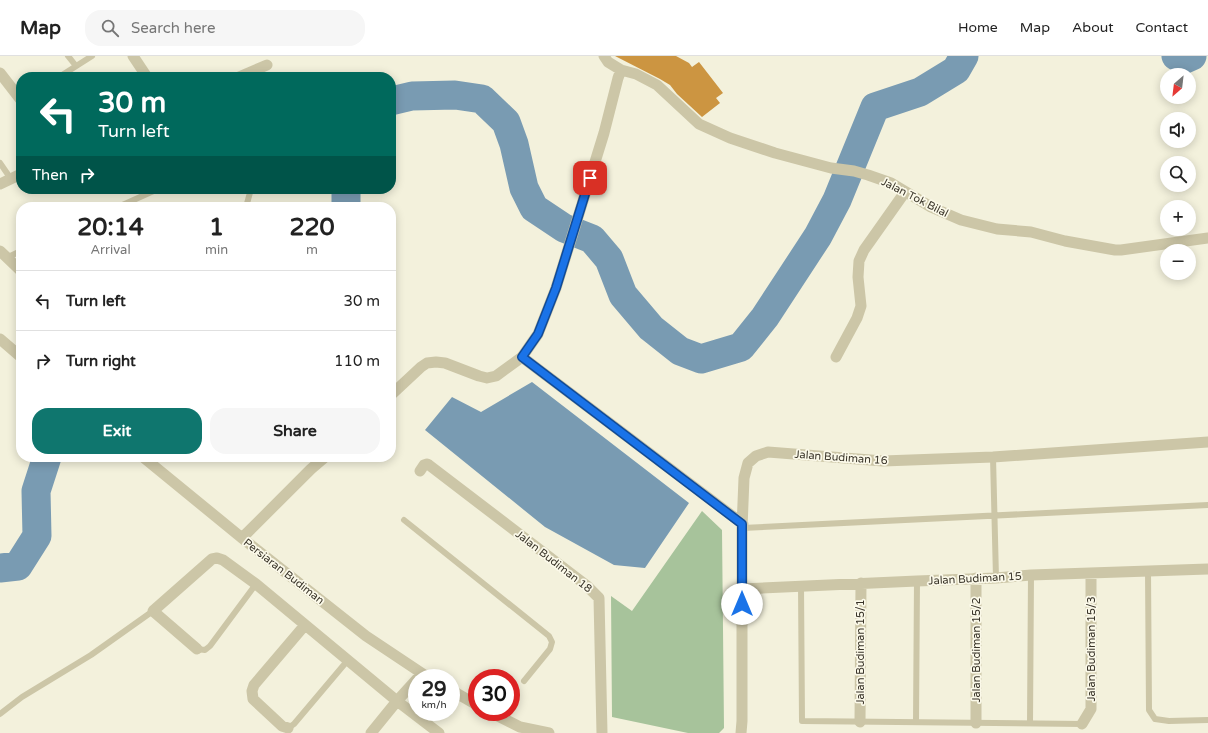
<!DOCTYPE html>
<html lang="en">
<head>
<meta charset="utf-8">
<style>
	:root { --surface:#fff; --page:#f6f6f6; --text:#222; --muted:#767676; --line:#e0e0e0; --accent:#0f766e }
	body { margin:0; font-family:"Varela Round",sans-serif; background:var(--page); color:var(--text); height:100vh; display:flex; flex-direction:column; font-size:15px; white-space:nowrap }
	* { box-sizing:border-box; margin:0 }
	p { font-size:13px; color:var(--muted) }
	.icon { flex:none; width:22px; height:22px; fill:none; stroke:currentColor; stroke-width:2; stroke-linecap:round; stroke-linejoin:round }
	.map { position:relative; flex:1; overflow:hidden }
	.side { position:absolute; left:16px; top:146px; width:380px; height:260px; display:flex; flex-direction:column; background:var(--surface); border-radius:16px; box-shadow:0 2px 10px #0003 }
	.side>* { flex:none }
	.hud { position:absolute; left:16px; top:16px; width:380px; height:122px; border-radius:16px; box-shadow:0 2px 10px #0003; background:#00695c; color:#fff; overflow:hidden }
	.needle { width:26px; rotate:208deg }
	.tools { position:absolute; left:1160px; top:12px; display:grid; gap:8px }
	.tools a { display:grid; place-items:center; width:36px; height:36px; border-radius:50%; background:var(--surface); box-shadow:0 2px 10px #0003; font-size:20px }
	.speed { position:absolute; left:408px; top:613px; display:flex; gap:8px; font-size:20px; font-weight:700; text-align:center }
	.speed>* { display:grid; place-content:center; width:52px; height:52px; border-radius:50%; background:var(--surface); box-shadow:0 2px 10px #0003; line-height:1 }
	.speed small { font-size:10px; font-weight:400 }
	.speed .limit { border:6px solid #d22; background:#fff; color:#111 }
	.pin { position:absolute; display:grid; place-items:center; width:34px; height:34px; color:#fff; margin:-17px; border-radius:8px; box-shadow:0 2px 6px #0006 }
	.me { position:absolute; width:44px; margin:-22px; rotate:0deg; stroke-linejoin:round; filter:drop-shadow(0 0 3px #0008) }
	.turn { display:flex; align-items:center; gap:14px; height:84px; padding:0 16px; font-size:18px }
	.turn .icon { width:52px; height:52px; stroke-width:2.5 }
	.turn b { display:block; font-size:28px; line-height:34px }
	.then { display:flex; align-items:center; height:38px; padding:0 16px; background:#0003; gap:8px; font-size:15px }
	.eta { display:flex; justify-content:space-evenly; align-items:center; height:68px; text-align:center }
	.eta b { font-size:24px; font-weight:700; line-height:28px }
	.button { display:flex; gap:8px; margin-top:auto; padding:8px 16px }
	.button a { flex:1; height:46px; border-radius:16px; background:var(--accent); color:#fff; font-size:16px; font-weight:700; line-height:46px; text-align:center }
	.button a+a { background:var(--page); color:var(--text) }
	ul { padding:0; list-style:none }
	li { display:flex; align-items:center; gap:12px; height:60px; padding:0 16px; border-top:1px solid var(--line) }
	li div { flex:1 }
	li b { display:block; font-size:15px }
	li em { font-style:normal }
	header { display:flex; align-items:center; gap:24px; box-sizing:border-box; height:56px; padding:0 20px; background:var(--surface); border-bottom:1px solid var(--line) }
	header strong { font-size:19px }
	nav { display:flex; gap:22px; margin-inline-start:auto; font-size:14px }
	.search { width:280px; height:36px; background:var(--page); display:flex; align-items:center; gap:10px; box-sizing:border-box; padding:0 14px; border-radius:16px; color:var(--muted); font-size:15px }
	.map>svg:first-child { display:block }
</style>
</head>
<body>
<header>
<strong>Map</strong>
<div class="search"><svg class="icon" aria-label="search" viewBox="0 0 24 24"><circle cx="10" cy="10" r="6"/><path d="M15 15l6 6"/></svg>Search here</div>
<nav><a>Home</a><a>Map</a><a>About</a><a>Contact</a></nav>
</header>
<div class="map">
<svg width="1208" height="677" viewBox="0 0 1208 677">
	<rect width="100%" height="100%" fill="#f3f1dc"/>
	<!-- green -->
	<path fill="#a7c39b" d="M 702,455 L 722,474 L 724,672 L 719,677 L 688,677 L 612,661 L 611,540 L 632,555 Z"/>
	<!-- water -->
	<path fill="#799bb2" d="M 532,326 L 689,447 L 645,512 L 614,509 L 545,471 L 425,374 L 452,341 L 481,356 Z"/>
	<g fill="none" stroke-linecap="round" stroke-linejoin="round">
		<!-- river -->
		<path stroke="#799bb2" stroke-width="29" d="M 1176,0 L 1183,4 L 1192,0
			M 391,45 L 412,40 L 455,39 L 482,43 L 506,66 L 514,88 L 524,132 L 534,152 L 564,172 L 592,183 L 609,203 L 623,239 L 651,272 L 680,295 L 701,303 L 741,291 L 765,261 L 818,180 L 837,144 L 875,51 L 920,36 L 956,14 L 964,0
			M 346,133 L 346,151
			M 0,512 L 18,510 L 37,480 L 36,435 L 47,401"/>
	</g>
	<!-- building -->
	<path fill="#cc9541" d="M 615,0 L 676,0 L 689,7 L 692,11 L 699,6 L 723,37 L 716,42 L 720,47 L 702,61 L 677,38 L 670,29 L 660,23 Z"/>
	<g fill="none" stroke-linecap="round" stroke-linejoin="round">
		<!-- service -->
		<path stroke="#ccc6a7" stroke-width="6" d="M 68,0 L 76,10
			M 59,21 L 92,0
			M 0,107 L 11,123
			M 118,151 L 158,133
			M 246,151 L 251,133
			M 6,202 L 21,195
			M 993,401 L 996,522
			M 404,464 L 549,580 L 552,586 L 550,593 L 524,625
			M 742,472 L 1208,449
			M 1148,515 L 1149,654 L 1155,663 L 1169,665 L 1208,664
			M 801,530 L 802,665 L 1082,668
			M 197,593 L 205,594 L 210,590 L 256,528
			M 0,658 L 22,641 L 91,599 L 153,555
			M 916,666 L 917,525
			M 1030,667 L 1031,519
			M 288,672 L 294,668 L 348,604"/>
		<!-- minor -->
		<path stroke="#ccc6a7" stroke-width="11" d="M 133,0 L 147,21
			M 604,0 L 608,6 L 621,14 L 636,18 L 657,29 L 699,68 L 730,82 L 775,97 L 831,112 L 854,115 L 868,119 L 891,127 L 931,151 L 961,164 L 997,173 L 1031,176 L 1065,185 L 1115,194 L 1121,194 L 1208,182
			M 0,17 L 21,44
			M 239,21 L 267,9
			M 0,128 L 21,118
			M 0,195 L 21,215
			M 0,283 L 21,301
			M 522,301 L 743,468
			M 836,301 L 857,262 L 861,250 L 858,221 L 859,205 L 864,194 L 905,136
			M 391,339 L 421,311 L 427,307 L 436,306 L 445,307 L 479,320 L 487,322 L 496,320 L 522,301 L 538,278 L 556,232 L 604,77 L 618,22 L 621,14
			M 143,401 L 242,482 L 366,580 L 429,622
			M 420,415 L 424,409 L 427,408 L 429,409 L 586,529 L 599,542 L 602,677
			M 242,482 L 311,413 L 325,401
			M 742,533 L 917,525 L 996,522 L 1031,519 L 1208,513
			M 197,593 L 153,555 L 212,503 L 217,502 L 223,504 L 256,528 L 397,645 L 439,677
			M 451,634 L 477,649
			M 490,656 L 520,671 L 549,677
			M 860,666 L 861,527
			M 976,667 L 976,522
			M 1082,668 L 1091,653 L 1091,517
			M 288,672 L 282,670 L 253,643 L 252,635 L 254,629 L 305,569
			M 371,677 L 397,645 L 417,623
			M 741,677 L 742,665 L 742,472 L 744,422 L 748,407 L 756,400 L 768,396 L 883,405 L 993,401 L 1208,386"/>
	</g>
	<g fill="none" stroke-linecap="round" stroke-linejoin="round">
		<defs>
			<path id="route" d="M 590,122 L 556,232 L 538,278 L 522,301 L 742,468 L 742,548"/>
		</defs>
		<!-- route casing -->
		<use href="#route" stroke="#114b97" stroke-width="10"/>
		<!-- route -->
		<use href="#route" stroke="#1a73e8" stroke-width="7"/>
	</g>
	<g text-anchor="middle" stroke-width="3.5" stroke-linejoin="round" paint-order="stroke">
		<!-- street labels -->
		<g font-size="11" fill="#383328" stroke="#fbf9e9">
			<text transform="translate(915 141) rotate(27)" y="4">Jalan Tok Bilal</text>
			<text transform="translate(841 401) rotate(4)" y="4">Jalan Budiman 16</text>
			<text transform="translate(554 505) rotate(38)" y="4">Jalan Budiman 18</text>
			<text transform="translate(284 515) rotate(38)" y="4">Persiaran Budiman</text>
			<text transform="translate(975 522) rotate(-3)" y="4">Jalan Budiman 15</text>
			<text transform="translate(1091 593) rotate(-90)" y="4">Jalan Budiman 15/3</text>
			<text transform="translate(976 594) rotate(-90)" y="4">Jalan Budiman 15/2</text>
			<text transform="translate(860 596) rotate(-90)" y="4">Jalan Budiman 15/1</text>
		</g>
	</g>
</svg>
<div class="tools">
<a><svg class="needle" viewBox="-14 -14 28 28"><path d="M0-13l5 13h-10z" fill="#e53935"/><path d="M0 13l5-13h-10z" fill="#767676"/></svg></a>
<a><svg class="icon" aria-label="sound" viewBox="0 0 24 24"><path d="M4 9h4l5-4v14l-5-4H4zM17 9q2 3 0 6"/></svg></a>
<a><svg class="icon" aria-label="search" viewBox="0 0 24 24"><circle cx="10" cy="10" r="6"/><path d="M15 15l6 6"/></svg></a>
<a>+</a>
<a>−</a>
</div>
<div class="speed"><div>29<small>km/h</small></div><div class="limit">30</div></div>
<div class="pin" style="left:590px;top:122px;background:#d93025"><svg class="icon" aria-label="arrive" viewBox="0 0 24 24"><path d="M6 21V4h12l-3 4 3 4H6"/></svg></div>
<svg class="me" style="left:742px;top:548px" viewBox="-20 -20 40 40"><circle r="19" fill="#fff"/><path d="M0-13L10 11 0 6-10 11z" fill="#1a73e8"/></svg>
<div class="hud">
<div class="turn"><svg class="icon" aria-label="left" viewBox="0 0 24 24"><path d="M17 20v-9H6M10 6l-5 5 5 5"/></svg><div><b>30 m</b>Turn left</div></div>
<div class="then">Then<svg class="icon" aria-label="right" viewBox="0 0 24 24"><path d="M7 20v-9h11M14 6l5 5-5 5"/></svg></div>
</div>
<section class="side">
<div class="eta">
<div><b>20:14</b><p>Arrival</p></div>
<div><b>1</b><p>min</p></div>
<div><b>220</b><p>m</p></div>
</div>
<ul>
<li><svg class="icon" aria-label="left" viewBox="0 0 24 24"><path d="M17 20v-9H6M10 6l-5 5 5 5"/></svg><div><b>Turn left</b></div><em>30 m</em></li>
<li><svg class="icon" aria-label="right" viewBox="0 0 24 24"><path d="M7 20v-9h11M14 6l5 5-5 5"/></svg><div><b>Turn right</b></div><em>110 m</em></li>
</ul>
<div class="button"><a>Exit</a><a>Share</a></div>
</section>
</div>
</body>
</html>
